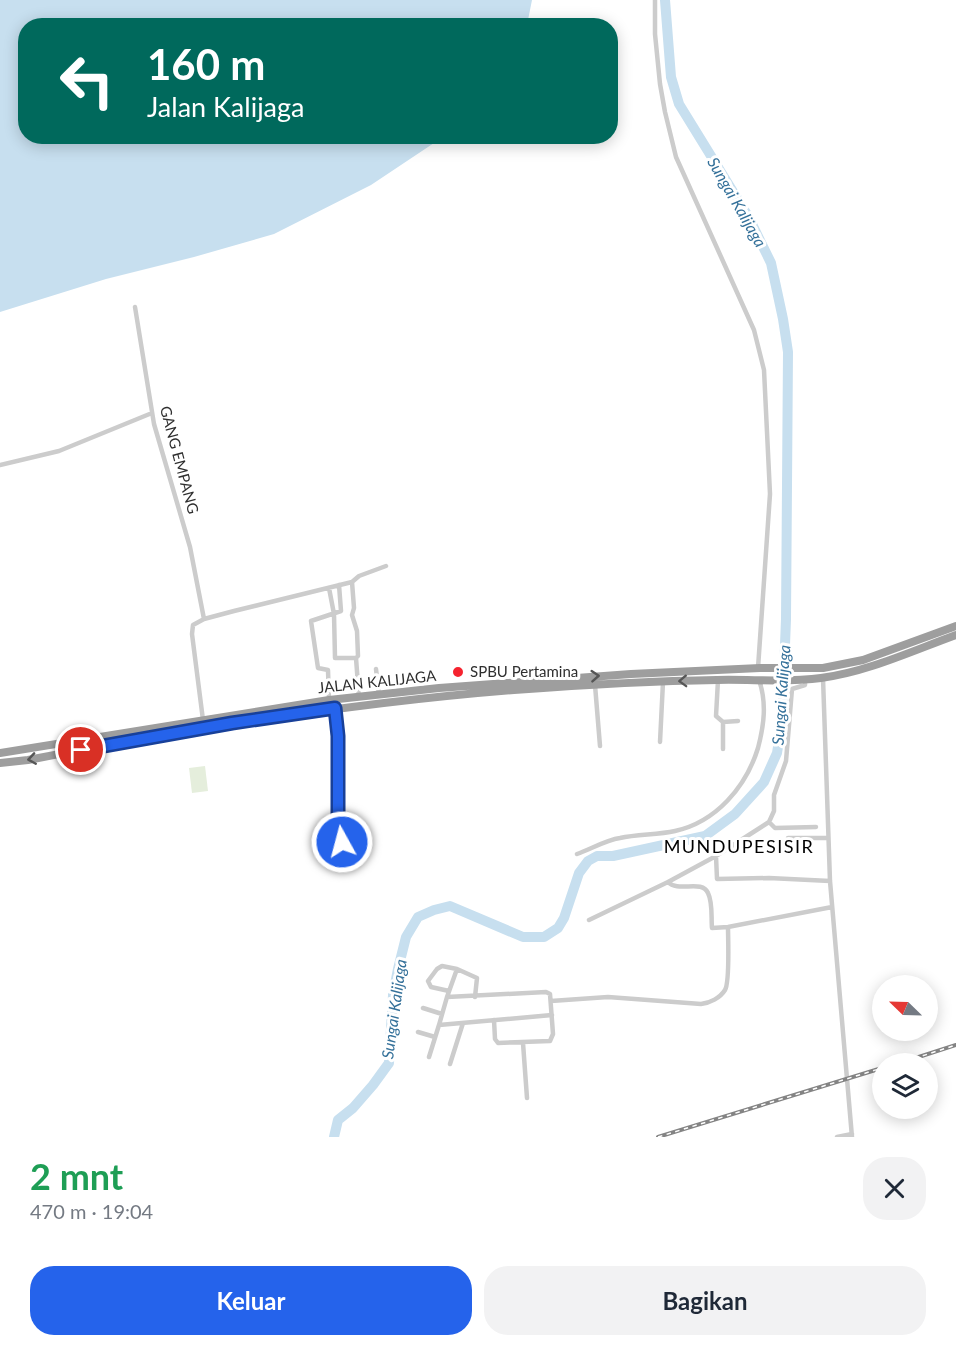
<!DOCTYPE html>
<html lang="id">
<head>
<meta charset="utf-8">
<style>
	:root { --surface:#fff; --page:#f2f2f3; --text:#1f2937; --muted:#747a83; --accent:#2563eb }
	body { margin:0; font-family:Lato,sans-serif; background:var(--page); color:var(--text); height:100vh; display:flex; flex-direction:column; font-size:22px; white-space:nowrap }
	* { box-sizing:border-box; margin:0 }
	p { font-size:20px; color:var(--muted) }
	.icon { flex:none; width:33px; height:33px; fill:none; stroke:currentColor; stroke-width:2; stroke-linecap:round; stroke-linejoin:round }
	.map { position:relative; height:1137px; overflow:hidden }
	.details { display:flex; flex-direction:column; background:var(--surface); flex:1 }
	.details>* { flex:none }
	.guide { position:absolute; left:18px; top:18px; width:600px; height:126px; border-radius:24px; box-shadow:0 3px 15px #0003; background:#00695c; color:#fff; overflow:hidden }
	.needle { width:39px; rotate:293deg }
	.tools { position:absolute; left:872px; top:975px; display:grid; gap:12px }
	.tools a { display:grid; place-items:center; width:66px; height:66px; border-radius:50%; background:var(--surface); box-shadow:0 3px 15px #0003; font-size:30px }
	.pin { position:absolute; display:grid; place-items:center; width:51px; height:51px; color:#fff; margin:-26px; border:3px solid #fff; border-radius:50%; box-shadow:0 2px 6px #0007 }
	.me { position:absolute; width:66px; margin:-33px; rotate:353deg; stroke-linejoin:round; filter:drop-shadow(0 0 4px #0008) }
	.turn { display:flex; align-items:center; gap:21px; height:126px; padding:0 30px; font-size:27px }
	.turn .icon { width:78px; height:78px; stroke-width:2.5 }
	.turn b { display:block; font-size:42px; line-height:51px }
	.round { display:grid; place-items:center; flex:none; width:63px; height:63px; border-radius:24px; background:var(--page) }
	.summary { display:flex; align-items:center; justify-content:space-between; height:102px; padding:0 30px }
	h1 { font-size:36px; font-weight:700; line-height:45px; color:#1e9e55 }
	.cta { display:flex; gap:12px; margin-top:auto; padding:12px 30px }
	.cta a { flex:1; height:69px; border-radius:24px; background:var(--accent); color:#fff; font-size:24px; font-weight:700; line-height:69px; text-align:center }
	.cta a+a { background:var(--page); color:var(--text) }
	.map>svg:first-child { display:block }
</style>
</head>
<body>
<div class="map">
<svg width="956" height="1137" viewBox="0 0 956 1137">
	<rect width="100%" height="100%" fill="#fff"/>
	<!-- green -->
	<path fill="#e5eedc" d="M 205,766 L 208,791 L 192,793 L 189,768 Z"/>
	<!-- water -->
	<path fill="#c7dfef" d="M 0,0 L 532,0 L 527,25 L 26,26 L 26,136 L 443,137 L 371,185 L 274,234 L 194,257 L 106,279 L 0,312 Z"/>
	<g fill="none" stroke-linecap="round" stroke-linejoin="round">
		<!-- river -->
		<path stroke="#c7dfef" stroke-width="10" d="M 334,1137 L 338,1120 L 353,1108 L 373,1085 L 389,1063 L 393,995 L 398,969 L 406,937 L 418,917 L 434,910 L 450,906 L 523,937 L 544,937 L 558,928 L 564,918 L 579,873 L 588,861 L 597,856 L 613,856 L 705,836 L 735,814 L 764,782 L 777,753 L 782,722 L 786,619 L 788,352 L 783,319 L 771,263 L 748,216 L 679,104 L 671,77 L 665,0"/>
		<!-- minor -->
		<path stroke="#ccc" stroke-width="4.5" d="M 655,0 L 655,34 L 660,84 L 665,112 L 676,157 L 754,330 L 764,370 L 770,494 L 758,668
			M 135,307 L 154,424 L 190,547 L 204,619
			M 0,465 L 59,451 L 152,413
			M 352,582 L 354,608 L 352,615 L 357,631 L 358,656 L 356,658 L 359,698
			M 329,588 L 334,614 L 335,658 L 356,658
			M 376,669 L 379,695
			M 823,678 L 830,881 L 852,1137
			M 718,680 L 716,716 L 723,722 L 738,721
			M 805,680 L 805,685 L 792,689 L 786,761 L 774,795 L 774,811 L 769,822 L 716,856 L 668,882 C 678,893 702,879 708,893 C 713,903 711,918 712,928 L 728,927 L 832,907
			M 595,685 L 600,746
			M 329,700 L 328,670 L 318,668 L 311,621 L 341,611 L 339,585
			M 335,708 L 338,736 L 338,822 L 341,828 L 343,857
			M 203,720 L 192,634 L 193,625 L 204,619 L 234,611 L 352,582 L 359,576 L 386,566
			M 660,742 L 663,682
			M 723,749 L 723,722
			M 769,822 L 775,828 L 816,827
			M 788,838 L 828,838
			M 577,854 C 591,849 606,840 620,838 C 638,834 657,835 675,831 C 716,822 746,787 758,748 C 764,725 767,703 759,680
			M 716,856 L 717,879 L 769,878 L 830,881
			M 589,920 L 668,882
			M 449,991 L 431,987 L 428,981 L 437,969 L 442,966 L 457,969
			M 447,997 L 439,1025 L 552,1015
			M 475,997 L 477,978 L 457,969 L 447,997 L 546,992 L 550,994 L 553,1034 L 550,1041 L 498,1043 L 495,1039 L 494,1020
			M 551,1001 L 608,997 L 701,1004 C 710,1003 720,998 725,990 C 730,982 728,939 728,927
			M 423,1008 L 442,1014
			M 418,1032 L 435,1037
			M 523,1043 L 527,1098
			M 429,1057 L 439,1025
			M 450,1064 L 463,1023
			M 837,1137 L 852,1134"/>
		<!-- trunk -->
		<path stroke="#9e9e9e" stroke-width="8" d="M 0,753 L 329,700 L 439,688 L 631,674 L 760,668 L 823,668 L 863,660 L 956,626
			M 0,763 L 28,760 C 189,729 350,703 514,690 C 582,685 650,681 717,680 C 752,679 787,683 821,678 C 867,672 912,651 956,635"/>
		<defs>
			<path id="rail" d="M 897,1064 L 956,1045
				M 658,1137 L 882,1068"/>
		</defs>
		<!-- rail casing -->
		<use href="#rail" stroke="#848484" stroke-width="4"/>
		<!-- rail -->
		<use href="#rail" stroke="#fff" stroke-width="1.5" stroke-dasharray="4.5" stroke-linecap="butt"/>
	</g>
	<!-- one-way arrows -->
	<defs><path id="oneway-chevron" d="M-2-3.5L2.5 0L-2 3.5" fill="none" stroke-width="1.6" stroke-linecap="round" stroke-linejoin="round" transform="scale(1.5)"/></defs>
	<g stroke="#565656">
		<use href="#oneway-chevron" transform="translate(595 676) rotate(-4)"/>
		<use href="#oneway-chevron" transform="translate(683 681) rotate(178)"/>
		<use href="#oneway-chevron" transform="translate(32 759) rotate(171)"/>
	</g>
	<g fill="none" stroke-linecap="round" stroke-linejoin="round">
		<defs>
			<path id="route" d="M 81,750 L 232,723 L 335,708 L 338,736 L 338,822 L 341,828 L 342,842"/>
		</defs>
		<!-- route casing -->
		<use href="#route" stroke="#184099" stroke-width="15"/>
		<!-- route -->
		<use href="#route" stroke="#2563eb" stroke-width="10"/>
	</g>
	<!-- markers -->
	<circle fill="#f5232f" stroke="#fff" stroke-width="2" cx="458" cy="672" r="6"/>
	<g text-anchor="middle" stroke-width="6" stroke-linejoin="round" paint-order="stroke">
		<!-- street labels -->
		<g font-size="15" fill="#2f2f2f" stroke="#fff">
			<text transform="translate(179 460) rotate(75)" y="5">GANG EMPANG</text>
			<text transform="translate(377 682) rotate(-6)" y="5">JALAN KALIJAGA</text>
		</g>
		<!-- poi labels -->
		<g font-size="15" fill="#2f2f2f" stroke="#fff" text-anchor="start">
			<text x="470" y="677">SPBU Pertamina</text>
		</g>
		<!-- water labels -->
		<g font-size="16" font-style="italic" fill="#35719a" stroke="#fff">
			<text transform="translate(737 202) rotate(60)" y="6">Sungai Kalijaga</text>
			<text transform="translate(781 695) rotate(-86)" y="6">Sungai Kalijaga</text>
			<text transform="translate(394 1009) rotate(-82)" y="6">Sungai Kalijaga</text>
		</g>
		<!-- quarter labels -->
		<g font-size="18" letter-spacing="1.5" fill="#000" stroke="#fff">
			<text x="739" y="853">MUNDUPESISIR</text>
		</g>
	</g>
</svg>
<div class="tools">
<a><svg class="needle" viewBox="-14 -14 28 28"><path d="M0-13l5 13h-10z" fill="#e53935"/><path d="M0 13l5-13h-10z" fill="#747a83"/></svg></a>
<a><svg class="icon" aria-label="layers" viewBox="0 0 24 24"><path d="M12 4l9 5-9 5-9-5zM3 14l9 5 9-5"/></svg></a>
</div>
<div class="pin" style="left:81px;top:750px;background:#d93025"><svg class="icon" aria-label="arrive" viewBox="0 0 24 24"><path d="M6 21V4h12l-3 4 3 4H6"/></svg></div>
<svg class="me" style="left:342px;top:842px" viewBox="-20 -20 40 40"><circle r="17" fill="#2563eb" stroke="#fff" stroke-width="3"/><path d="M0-11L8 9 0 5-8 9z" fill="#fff"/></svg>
<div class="guide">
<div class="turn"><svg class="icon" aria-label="left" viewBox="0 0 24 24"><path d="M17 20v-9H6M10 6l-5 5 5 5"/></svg><div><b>160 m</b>Jalan Kalijaga</div></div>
</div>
</div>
<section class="details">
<div class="summary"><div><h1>2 mnt</h1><p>470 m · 19:04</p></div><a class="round"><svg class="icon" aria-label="close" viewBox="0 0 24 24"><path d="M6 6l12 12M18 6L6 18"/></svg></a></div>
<div class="cta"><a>Keluar</a><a>Bagikan</a></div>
</section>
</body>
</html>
